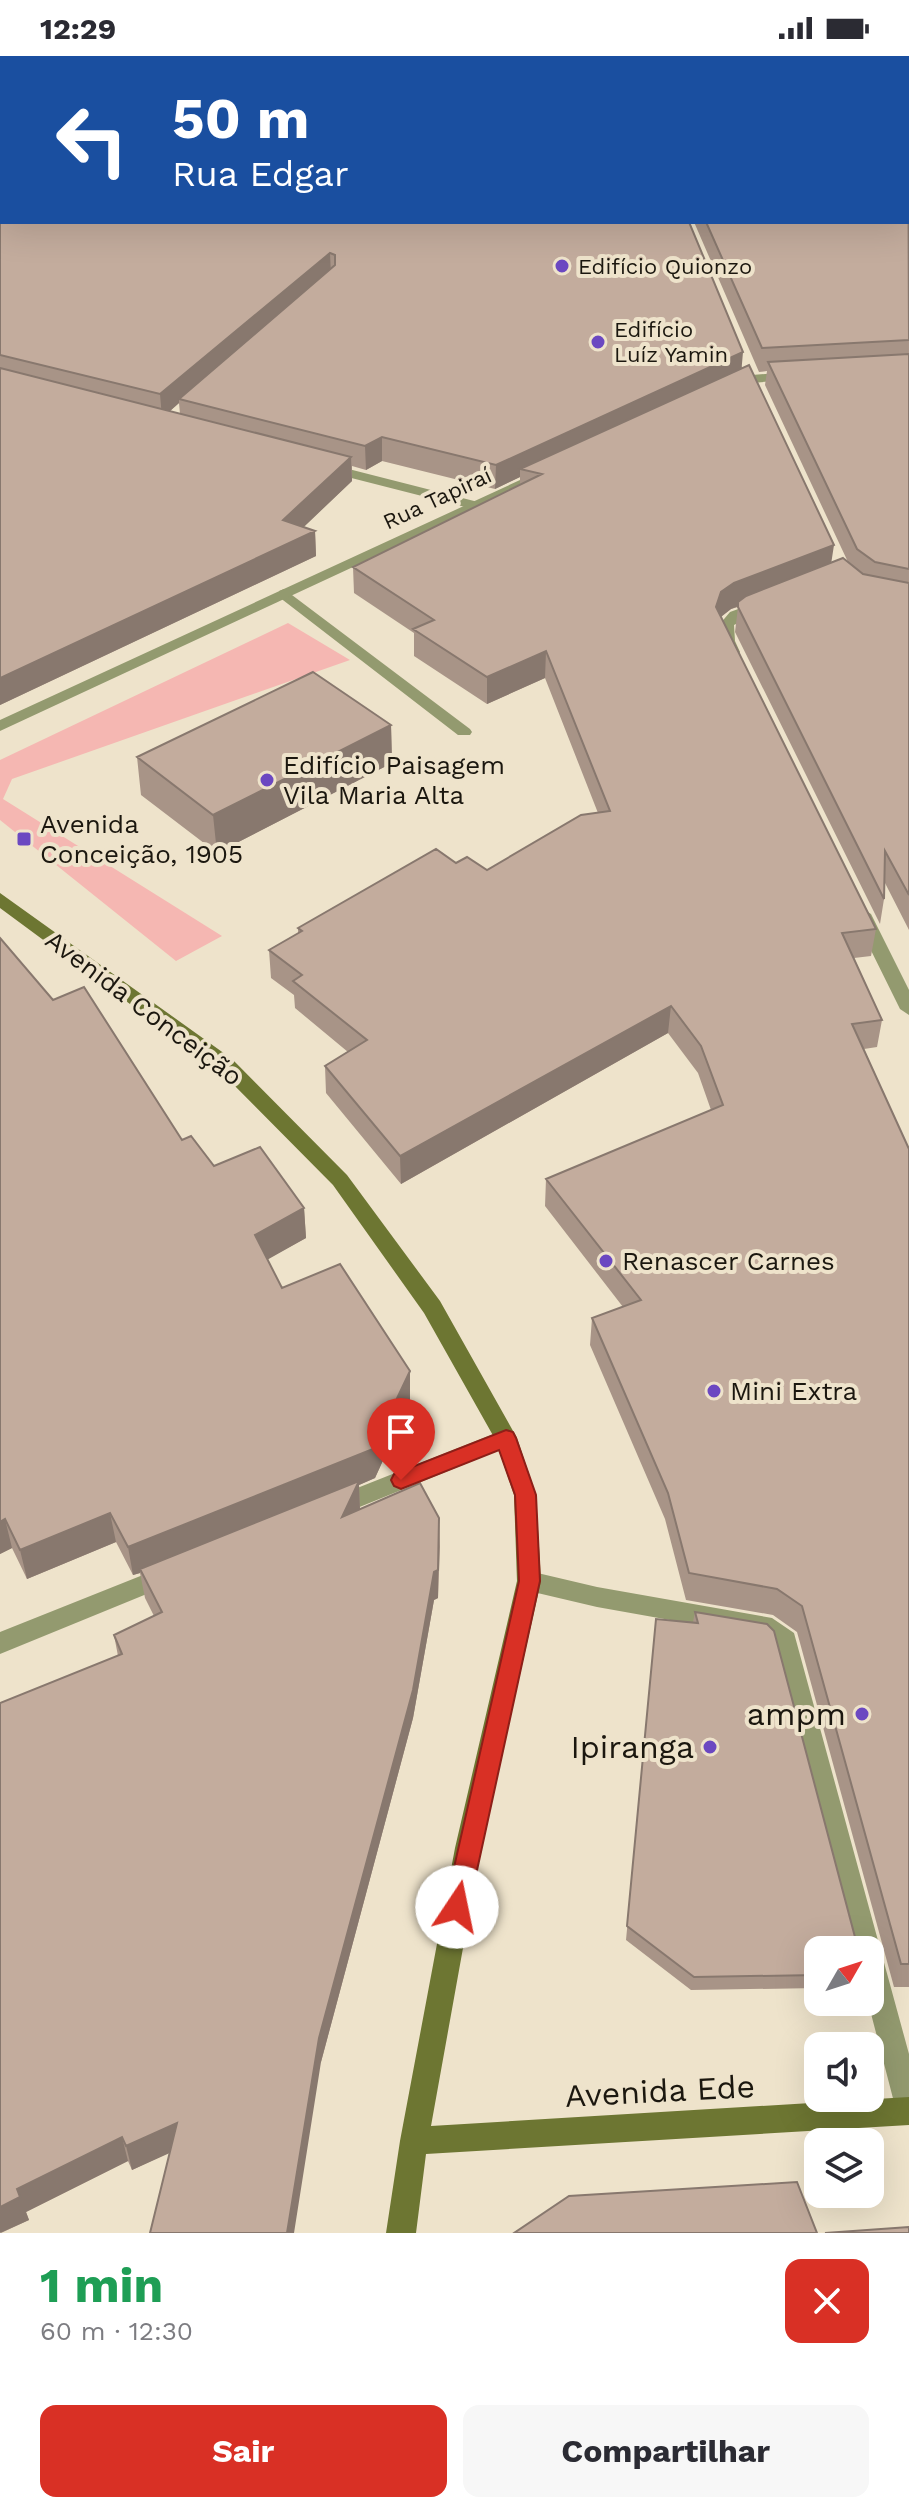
<!DOCTYPE html>
<html lang="pt">
<head>
<meta charset="utf-8">
<style>
	:root { --surface:#fff; --page:#f7f7f7; --text:#2b2b33; --muted:#7c7c81; --accent:#d93025 }
	body { margin:0; font-family:"Work Sans",sans-serif; background:var(--page); color:var(--text); height:100vh; display:flex; flex-direction:column; font-size:30px; white-space:nowrap }
	* { box-sizing:border-box; margin:0 }
	p { font-size:26px; color:var(--muted) }
	.icon { flex:none; width:44px; height:44px; fill:none; stroke:currentColor; stroke-width:2; stroke-linecap:round; stroke-linejoin:round }
	.map { position:relative; height:2177px; overflow:hidden }
	.panel { display:flex; flex-direction:column; background:var(--surface); flex:1 }
	.panel>* { flex:none }
	.banner { position:absolute; left:0px; top:0px; width:910px; height:168px; box-shadow:0 8px 32px #0002; background:#1a4fa0; color:#fff; overflow:hidden }
	.needle { width:52px; rotate:51deg }
	.buttons { position:absolute; left:804px; top:1880px; display:grid; gap:16px }
	.buttons a { display:grid; place-items:center; width:80px; height:80px; border-radius:16px; background:var(--surface); box-shadow:0 8px 32px #0002; font-size:40px }
	.pin { position:absolute; display:grid; place-items:center; width:68px; height:68px; color:#fff; margin:-82px -34px; border-radius:50% 50% 50% 0; rotate:-45deg; box-shadow:0 0 8px #0007 }
	.pin .icon { rotate:45deg }
	.me { position:absolute; width:88px; margin:-44px; rotate:11deg; stroke-linejoin:round; filter:drop-shadow(0 0 6px #0008) }
	.turn { display:flex; align-items:center; gap:28px; height:168px; padding:0 40px; font-size:36px }
	.turn .icon { width:104px; height:104px; stroke-width:2.5 }
	.turn b { display:block; font-size:56px; line-height:68px }
	.round { display:grid; place-items:center; flex:none; width:84px; height:84px; border-radius:16px; background:var(--page) }
	.summary { display:flex; align-items:center; justify-content:space-between; height:136px; padding:0 40px }
	h1 { font-size:48px; font-weight:700; line-height:60px; color:#1e9e55 }
	.cta { display:flex; gap:16px; margin-top:auto; padding:16px 40px }
	.cta a { flex:1; height:92px; border-radius:16px; background:var(--accent); color:#fff; font-size:32px; font-weight:700; line-height:92px; text-align:center }
	.cta a+a { background:var(--page); color:var(--text) }
	.status { display:flex; justify-content:space-between; align-items:center; height:56px; padding:0 40px; background:var(--surface); direction:ltr }
	.status svg { height:22px; fill:currentColor }
	.map>svg:first-child { display:block }
</style>
</head>
<body>
<div class="status"><b>12:29</b><svg viewBox="0 0 49 12"><path d="M0 12V9h3v3zM5 12V6h3v6zM10 12V3h3v9zM15 12V0h3v12zM26 1h20v11H26zM47 4h2v5h-2z"/></svg></div>
<div class="map">
<svg width="909" height="2177" viewBox="0 0 909 2177">
	<rect width="100%" height="100%" fill="#eee3cb"/>
	<!-- green -->
	<path fill="#f5b7b2" d="M 288,567 L 350,604 L 12,723 L 3,743 L 222,880 L 176,905 L 0,764 L 0,704 Z"/>
	<g fill="none" stroke-linecap="round" stroke-linejoin="round">
		<!-- service -->
		<path fill="#939a6f" fill-rule="evenodd" d="M 284,533 L 470,673 L 472,676 L 470,679 L 458,679 L 279,541 L 279,535 Z
			M 529,1515 L 597,1531 L 772,1562 L 794,1577 L 909,1998 L 909,2064 L 899,2060 L 895,2050 L 868,1946 L 870,1946 L 870,1894 L 854,1894 L 774,1589 L 766,1581 L 597,1551 L 529,1535 L 521,1532 L 517,1525 L 521,1518 Z"/>
		<!-- minor -->
		<path fill="#939a6f" fill-rule="evenodd" d="M 792,316 L 797,317 L 797,323 L 752,327 L 745,323 L 752,319 Z
			M 325,407 L 478,446 L 480,449 L 473,453 L 320,414 L 318,411 Z
			M 506,1373 L 514,1376 L 517,1382 L 514,1388 L 335,1461 L 327,1458 L 323,1451 L 327,1444 Z
			M 168,1509 L 176,1512 L 180,1519 L 176,1526 L 0,1598 L 0,1576 Z"/>
		<!-- tertiary -->
		<path fill="#939a6f" fill-rule="evenodd" d="M 544,413 L 551,417 L 549,420 L 0,675 L 0,664 Z
			M 763,544 L 768,546 L 768,552 L 734,569 L 735,585 L 740,596 L 738,599 L 726,599 L 719,585 L 719,569 L 730,556 Z
			M 862,852 L 871,858 L 909,934 L 909,959 L 900,953 L 853,858 Z"/>
		<!-- secondary -->
		<path fill="#6d7632" fill-rule="evenodd" d="M 0,837 L 232,1003 L 347,1119 L 440,1245 L 517,1382 L 536,1439 L 541,1525 L 481,1792 L 431,2070 L 909,2041 L 909,2069 L 426,2098 L 416,2177 L 386,2177 L 400,2085 L 455,1792 L 517,1525 L 514,1439 L 495,1383 L 424,1257 L 333,1129 L 218,1013 L 0,852 Z"/>
	</g>
	<!-- wall -->
	<path fill="#a89487" fill-rule="evenodd" d="M 0,0 L 909,0 L 909,874 L 885,827 L 884,843 L 880,868 L 735,576 L 738,551 L 731,553 L 721,561 L 876,873 L 871,900 L 854,902 L 882,964 L 877,991 L 864,993 L 909,1093 L 909,1931 L 894,1931 L 797,1576 L 773,1559 L 686,1544 L 665,1463 L 590,1289 L 592,1262 L 623,1251 L 545,1150 L 546,1123 L 711,1054 L 698,1017 L 668,977 L 401,1128 L 326,1037 L 325,1010 L 348,996 L 295,952 L 294,939 L 271,922 L 269,894 L 298,878 L 298,872 L 456,807 L 487,814 L 598,757 L 545,622 L 487,648 L 414,600 L 414,577 L 354,537 L 353,511 L 520,429 L 520,421 L 495,433 L 382,405 L 366,414 L 352,410 L 352,425 L 303,471 L 315,475 L 316,500 L 0,649 ZM 2,2 L 908,166 L 694,166 L 759,316 L 767,315 L 765,329 L 848,506 L 831,507 L 742,312 L 689,166 ZM 179,347 L 180,358 L 170,355 Z
		M 391,669 L 392,707 L 217,797 L 141,739 L 137,701 Z
		M 0,882 L 53,944 L 182,1084 L 214,1110 L 304,1152 L 306,1182 L 267,1203 L 282,1232 L 410,1315 L 410,1345 L 375,1422 L 359,1429 L 360,1453 L 439,1462 L 440,1491 L 438,1542 L 434,1544 L 413,1662 L 321,2006 L 170,2096 L 132,2114 L 128,2105 L 26,2156 L 29,2164 L 1,2177 L 118,1600 L 114,1579 L 154,1560 L 145,1542 L 140,1517 L 133,1519 L 116,1486 L 27,1523 L 12,1492 L 0,1498 Z
		M 695,1556 L 767,1568 L 774,1575 L 855,1881 L 871,1883 L 871,1918 L 870,1922 L 870,1894 L 818,1894 L 818,1932 L 691,1934 L 626,1884 L 656,1563 L 693,1566 Z"/>
	<!-- shaded-wall -->
	<path fill="#88786e" d="M 330,197 L 331,219 L 179,343 L 179,347 L 162,362 L 160,338 Z
		M 743,296 L 741,319 L 520,413 L 520,421 L 495,433 L 496,409 Z
		M 382,381 L 382,405 L 366,414 L 365,390 Z
		M 351,401 L 352,425 L 285,489 L 283,464 Z
		M 315,475 L 316,500 L 0,649 L 0,622 Z
		M 834,489 L 830,515 L 731,553 L 718,563 L 716,551 L 721,536 L 734,527 Z
		M 546,595 L 545,622 L 487,648 L 487,621 Z
		M 391,669 L 392,707 L 217,797 L 213,759 Z
		M 671,950 L 668,977 L 401,1128 L 400,1100 Z
		M 304,1152 L 306,1182 L 258,1209 L 255,1179 Z
		M 410,1315 L 410,1345 L 375,1422 L 359,1429 L 360,1454 L 344,1490 L 140,1513 L 140,1517 L 133,1519 L 128,1491 Z
		M 110,1457 L 116,1486 L 27,1523 L 20,1494 Z
		M 439,1462 L 438,1542 L 434,1544 L 413,1662 L 321,2006 L 294,2177 L 287,2177 L 319,1982 Z
		M 5,1463 L 12,1492 L 0,1498 L 0,1466 Z
		M 177,2067 L 183,2091 L 132,2114 L 126,2090 Z
		M 122,2081 L 128,2105 L 26,2156 L 29,2164 L 0,2177 L 0,2151 L 17,2133 Z"/>
	<!-- building -->
	<path fill="#c3ac9d" stroke="#88786e" stroke-width="2" d="M 0,0 L 909,0 L 909,27 L 908,27 L 908,2 L 2,2 L 2,166 L 689,166 L 743,296 L 496,409 L 382,381 L 365,390 L 179,343 L 335,209 L 335,199 L 330,197 L 160,338 L 0,299 L 0,38 L 1,38 L 1,28 L 0,28 Z
		M 908,27 L 909,284 L 762,292 L 706,166 L 908,166 Z
		M 909,298 L 909,513 L 875,506 L 857,493 L 768,306 Z
		M 749,309 L 834,489 L 734,527 L 721,536 L 716,551 L 876,873 L 842,877 L 882,964 L 852,968 L 909,1093 L 909,1908 L 901,1908 L 802,1550 L 777,1533 L 689,1517 L 668,1437 L 592,1262 L 641,1244 L 546,1123 L 723,1049 L 701,990 L 671,950 L 400,1100 L 325,1010 L 367,984 L 293,925 L 302,919 L 269,894 L 302,875 L 298,872 L 436,793 L 456,807 L 467,801 L 487,814 L 581,759 L 610,755 L 546,595 L 487,621 L 413,573 L 434,564 L 353,511 L 542,418 L 520,413 Z
		M 0,312 L 351,401 L 283,464 L 315,475 L 0,622 Z
		M 843,502 L 863,518 L 909,527 L 909,839 L 885,795 L 884,843 L 738,551 L 738,546 L 746,540 Z
		M 313,616 L 391,669 L 213,759 L 137,701 Z
		M 0,882 L 53,944 L 84,931 L 182,1084 L 191,1080 L 214,1110 L 260,1091 L 304,1152 L 255,1179 L 282,1232 L 340,1208 L 410,1315 L 373,1393 L 128,1491 L 110,1457 L 20,1494 L 5,1463 L 0,1466 Z
		M 359,1425 L 342,1461 L 420,1427 L 439,1462 L 438,1514 L 434,1516 L 413,1634 L 319,1982 L 287,2177 L 150,2177 L 177,2067 L 126,2090 L 122,2081 L 17,2133 L 20,2141 L 0,2151 L 0,1647 L 122,1598 L 114,1579 L 162,1556 L 140,1513 Z
		M 695,1556 L 767,1568 L 774,1575 L 855,1881 L 871,1883 L 871,1918 L 870,1918 L 870,1894 L 818,1894 L 818,1919 L 694,1921 L 627,1870 L 656,1563 L 698,1567 Z
		M 797,2126 L 817,2177 L 514,2177 L 569,2140 Z
		M 909,2171 L 909,2177 L 825,2177 Z"/>
	<!-- route -->
	<path fill="#d93025" stroke="#8d1f18" stroke-width="2" d="M 506,1374 L 513,1376 L 516,1382 L 536,1439 L 540,1525 L 469,1851 L 466,1859 L 457,1863 L 449,1859 L 445,1851 L 519,1525 L 515,1439 L 499,1394 L 401,1433 L 394,1430 L 391,1424 L 394,1418 Z"/>
	<!-- markers -->
	<g fill="#6b48c1" stroke="#eee3cb" stroke-width="3">
		<circle cx="562" cy="210" r="8"/>
		<circle cx="598" cy="286" r="8"/>
		<circle cx="267" cy="724" r="8"/>
		<rect x="16" y="775" width="16" height="16" rx="4"/>
		<circle cx="606" cy="1205" r="8"/>
		<circle cx="714" cy="1335" r="8"/>
		<circle cx="862" cy="1658" r="8"/>
		<circle cx="710" cy="1691" r="8"/>
	</g>
	<g text-anchor="middle" stroke-width="8" stroke-linejoin="round" paint-order="stroke">
		<!-- far-poi labels -->
		<g font-size="22" fill="#1b170f" stroke="#eee3cb" text-anchor="start">
			<text x="578" y="218">Edifício Quionzo</text>
			<text x="614" y="281">Edifício<tspan x="614" dy="25">Luíz Yamin</tspan></text>
		</g>
		<!-- far-street labels -->
		<g font-size="22" fill="#1b170f" stroke="#eee3cb">
			<text transform="translate(437 442) rotate(-25)" y="8">Rua Tapiraí</text>
		</g>
		<!-- poi labels -->
		<g font-size="26" fill="#1b170f" stroke="#eee3cb" text-anchor="start">
			<text x="283" y="718">Edifício Paisagem<tspan x="283" dy="30">Vila Maria Alta</tspan></text>
			<text x="40" y="777">Avenida<tspan x="40" dy="30">Conceição, 1905</tspan></text>
			<text x="622" y="1214">Renascer Carnes</text>
			<text x="730" y="1344">Mini Extra</text>
		</g>
		<!-- street labels -->
		<g font-size="26" fill="#1b170f" stroke="#eee3cb">
			<text transform="translate(144 952) rotate(37)" y="9">Avenida Conceição</text>
		</g>
		<!-- near-poi labels -->
		<g font-size="32" fill="#1b170f" stroke="#eee3cb" text-anchor="end">
			<text x="846" y="1669">ampm</text>
			<text x="694" y="1702">Ipiranga</text>
		</g>
		<!-- near-street labels -->
		<g font-size="32" fill="#1b170f" stroke="#eee3cb">
			<text transform="translate(660 2035) rotate(-3)" y="11">Avenida Ede</text>
		</g>
	</g>
</svg>
<div class="buttons">
<a><svg class="needle" viewBox="-14 -14 28 28"><path d="M0-13l5 13h-10z" fill="#e53935"/><path d="M0 13l5-13h-10z" fill="#7c7c81"/></svg></a>
<a><svg class="icon" aria-label="sound" viewBox="0 0 24 24"><path d="M4 9h4l5-4v14l-5-4H4zM17 9q2 3 0 6"/></svg></a>
<a><svg class="icon" aria-label="layers" viewBox="0 0 24 24"><path d="M12 4l9 5-9 5-9-5zM3 14l9 5 9-5"/></svg></a>
</div>
<div class="pin" style="left:401px;top:1424px;background:#d93025"><svg class="icon" aria-label="arrive" viewBox="0 0 24 24"><path d="M6 21V4h12l-3 4 3 4H6"/></svg></div>
<svg class="me" style="left:457px;top:1851px" viewBox="-20 -20 40 40"><circle r="19" fill="#fff"/><path d="M0-13L10 11 0 6-10 11z" fill="#d93025"/></svg>
<div class="banner">
<div class="turn"><svg class="icon" aria-label="left" viewBox="0 0 24 24"><path d="M17 20v-9H6M10 6l-5 5 5 5"/></svg><div><b>50 m</b>Rua Edgar</div></div>
</div>
</div>
<section class="panel">
<div class="summary"><div><h1>1 min</h1><p>60 m · 12:30</p></div><a class="round" style="background:#d93025;color:#fff"><svg class="icon" aria-label="close" viewBox="0 0 24 24"><path d="M6 6l12 12M18 6L6 18"/></svg></a></div>
<div class="cta"><a>Sair</a><a>Compartilhar</a></div>
</section>
</body>
</html>
